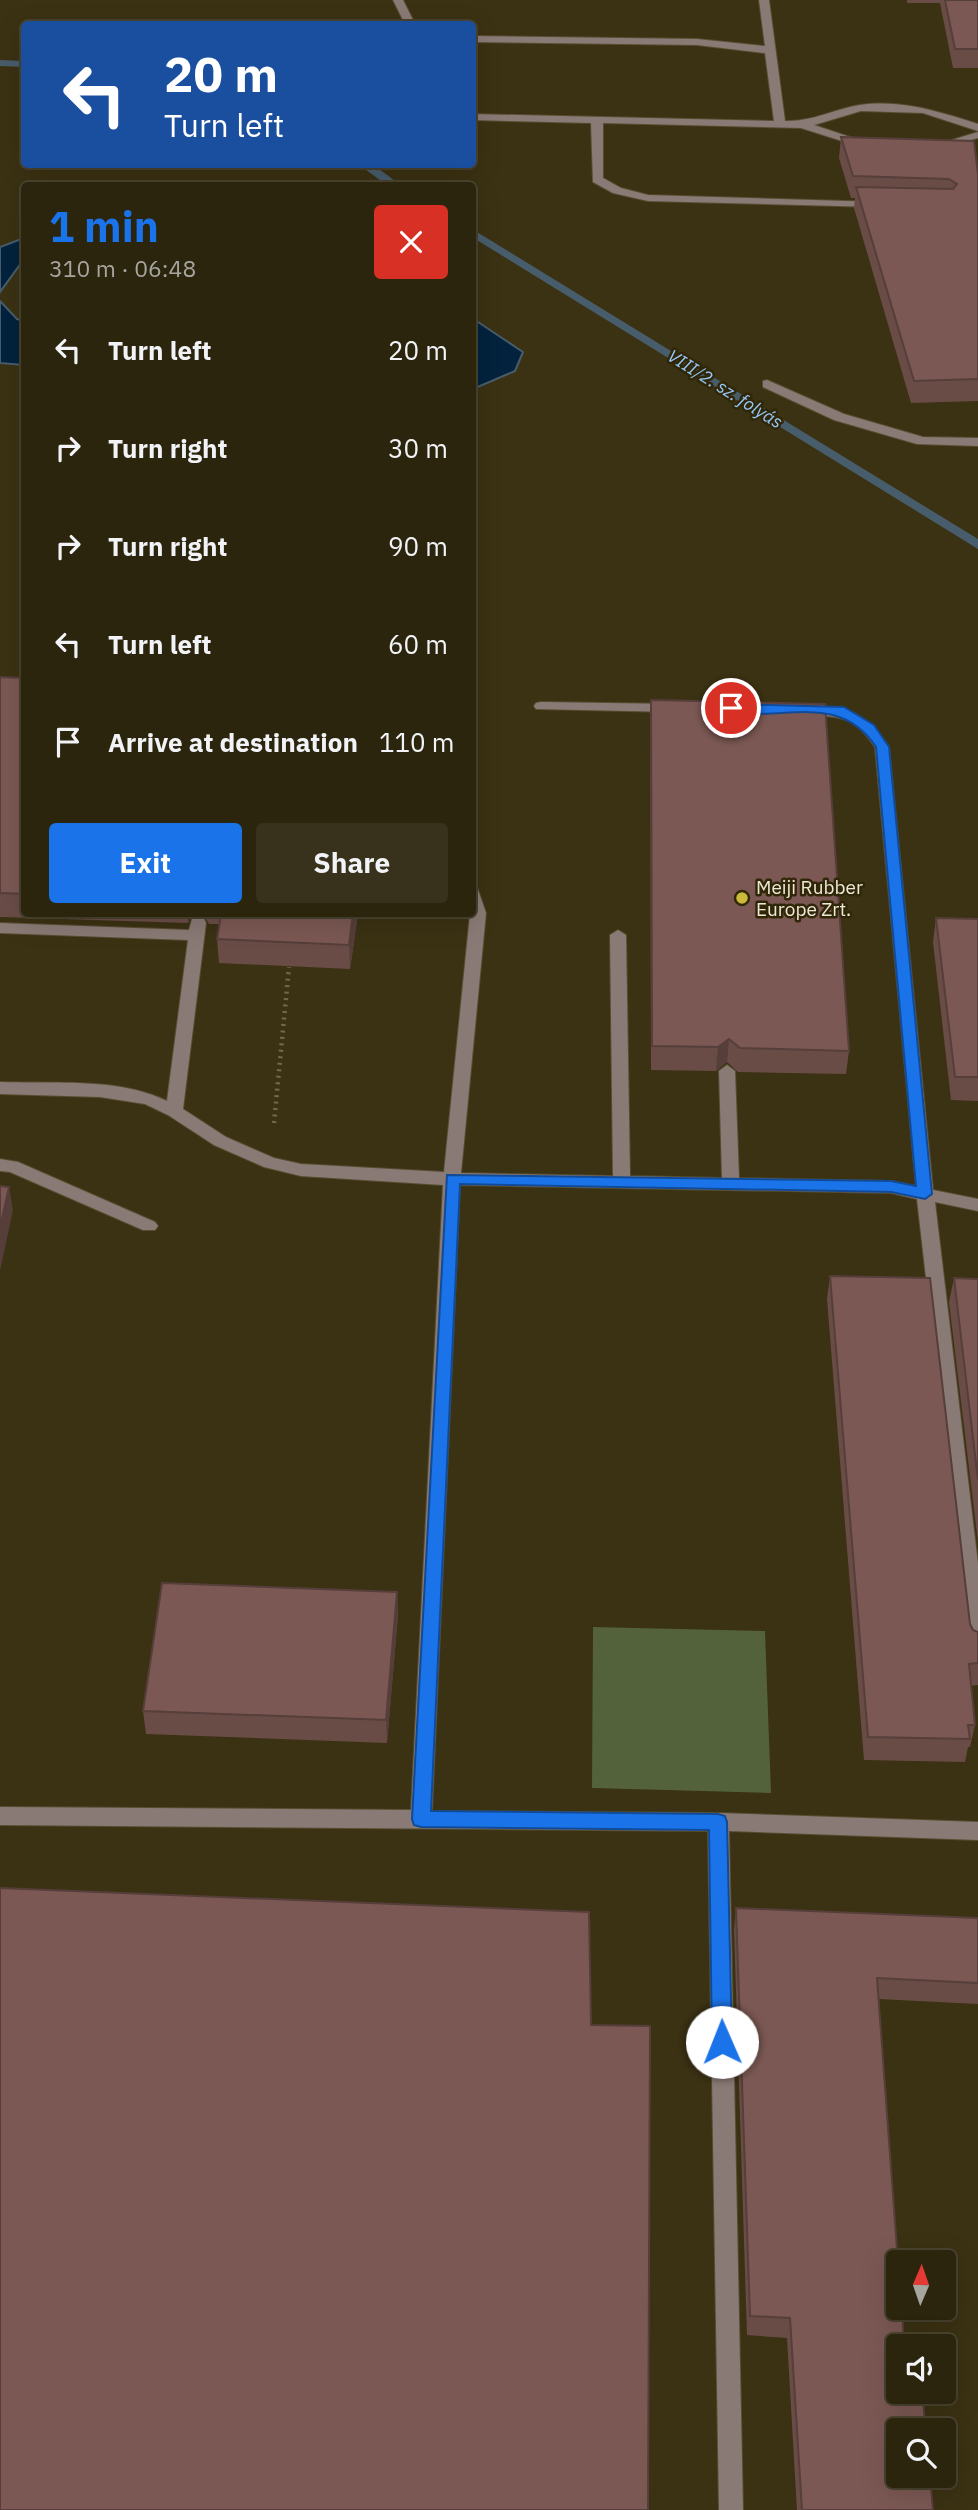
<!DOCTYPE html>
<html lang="en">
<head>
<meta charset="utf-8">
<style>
	:root { --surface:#2c250e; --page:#38311c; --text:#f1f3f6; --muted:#a6a59e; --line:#48422e; --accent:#1a73e8 }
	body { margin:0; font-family:"IBM Plex Sans",sans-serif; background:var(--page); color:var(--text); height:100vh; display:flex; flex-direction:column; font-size:26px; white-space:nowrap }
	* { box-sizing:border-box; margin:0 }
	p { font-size:23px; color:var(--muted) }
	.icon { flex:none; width:38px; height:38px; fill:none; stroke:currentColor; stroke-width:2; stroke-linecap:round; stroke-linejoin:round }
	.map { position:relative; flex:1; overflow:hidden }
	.sheet { position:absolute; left:21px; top:182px; width:455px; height:735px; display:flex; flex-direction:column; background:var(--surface); border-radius:7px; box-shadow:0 7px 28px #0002,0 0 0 2px var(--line) }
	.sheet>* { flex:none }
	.banner { position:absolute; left:21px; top:21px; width:455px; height:147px; border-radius:7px; box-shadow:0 7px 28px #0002,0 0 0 2px var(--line); background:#1a4fa0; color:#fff; overflow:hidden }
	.needle { width:46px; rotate:2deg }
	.tools { position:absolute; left:886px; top:2250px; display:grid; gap:14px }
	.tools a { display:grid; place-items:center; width:70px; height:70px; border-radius:7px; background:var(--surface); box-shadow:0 7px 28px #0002,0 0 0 2px var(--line); font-size:35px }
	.pin { position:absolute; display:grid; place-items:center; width:60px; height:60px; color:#fff; margin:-30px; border:4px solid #fff; border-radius:50%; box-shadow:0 2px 7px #0007 }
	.me { position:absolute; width:77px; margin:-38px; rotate:359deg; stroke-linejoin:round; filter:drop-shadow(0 0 5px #0008) }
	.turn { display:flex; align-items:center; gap:24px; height:147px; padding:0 28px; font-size:32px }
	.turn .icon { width:91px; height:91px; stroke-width:2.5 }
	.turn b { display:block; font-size:49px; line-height:60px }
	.round { display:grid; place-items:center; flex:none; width:74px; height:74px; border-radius:7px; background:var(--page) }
	.overview { display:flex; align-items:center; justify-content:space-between; height:119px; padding:0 28px }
	h1 { font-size:42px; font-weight:800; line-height:52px; color:var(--accent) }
	.primary-button { display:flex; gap:14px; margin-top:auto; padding:14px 28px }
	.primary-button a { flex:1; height:80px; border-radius:7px; background:var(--accent); color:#fff; font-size:28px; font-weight:800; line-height:80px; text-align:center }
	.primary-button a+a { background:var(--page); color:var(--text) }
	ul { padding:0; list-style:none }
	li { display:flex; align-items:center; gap:21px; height:98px; padding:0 28px }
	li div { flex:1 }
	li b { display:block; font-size:26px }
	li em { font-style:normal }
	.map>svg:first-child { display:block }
</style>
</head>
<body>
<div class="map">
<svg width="978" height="2510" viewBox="0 0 978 2510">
	<rect width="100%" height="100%" fill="#3b3113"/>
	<!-- green -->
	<path fill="#53623a" d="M 593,1627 L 765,1631 L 771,1793 L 592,1788 Z"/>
	<!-- water -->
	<path fill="#02223d" stroke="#485d6b" stroke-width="2" d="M 24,238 L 24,259 L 0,292 L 0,247 Z
		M 0,301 L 17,319 L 24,321 L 24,365 L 0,363 Z
		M 472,318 L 523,352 L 515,371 L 473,389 Z"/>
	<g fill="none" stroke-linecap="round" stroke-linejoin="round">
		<!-- stream -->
		<path fill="#485d6b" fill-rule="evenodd" d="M 0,60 L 24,61 L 24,67 L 0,66 Z
			M 358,164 L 372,164 L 402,186 L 388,186 Z
			M 472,229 L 978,539 L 978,549 L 472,237 Z"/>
		<defs>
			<path id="minor" d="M 393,0 L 403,0 L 415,24 L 405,24 Z
				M 759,0 L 769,0 L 785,121 C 812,122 834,109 860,105 C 901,99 940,112 978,124 L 978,131 L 923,113 L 861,111 L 814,125 L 868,143 L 870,145 L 864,148 L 801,128 L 603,123 L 603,178 L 621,188 L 648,195 L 880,202 L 880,206 L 876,207 L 648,201 L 613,193 L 593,182 L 591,123 L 472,120 L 472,114 L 774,121 L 765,53 L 697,45 L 472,42 L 472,36 L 697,39 L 765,46 Z
				M 978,132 L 978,138 L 938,149 L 932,146 Z
				M 767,380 L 844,414 L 923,437 L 978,438 L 978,446 L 917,444 L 834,420 L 763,387 L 763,381 Z
				M 541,702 L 674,704 L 681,708 L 674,712 L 536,709 L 534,706 L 536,703 Z
				M 804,705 C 847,706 865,711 889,747 L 933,1190 L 978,1199 L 978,1211 L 935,1202 L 978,1564 L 978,1654 L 971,1652 L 968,1646 L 917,1199 L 891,1193 L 460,1185 L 432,1811 L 718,1813 L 978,1822 L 978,1840 L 729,1831 L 743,2510 L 719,2510 L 708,1831 L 0,1825 L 0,1807 L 411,1810 L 443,1185 L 301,1176 L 264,1167 L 214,1145 L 168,1115 L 145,1104 L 100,1097 L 0,1094 L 0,1082 C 53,1084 118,1077 167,1101 L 188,940 L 0,933 L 0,923 L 189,930 L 192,919 L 204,919 L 206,923 L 183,1109 L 226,1137 L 274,1158 L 301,1164 L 444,1172 L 470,914 L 472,914 L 472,886 L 477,887 L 486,913 L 461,1173 L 613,1176 L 610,935 L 618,930 L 626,935 L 630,1176 L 722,1178 L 719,1071 L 727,1065 L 735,1071 L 739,1178 L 891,1181 L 916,1186 L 875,747 C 848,708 838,721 799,712 L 797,709 Z
				M 0,1159 L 18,1162 L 155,1222 L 158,1226 L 155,1230 L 143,1230 L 10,1172 L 0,1171 Z"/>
		</defs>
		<!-- minor casing -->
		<use href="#minor" stroke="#574e32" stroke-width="2"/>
		<!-- path -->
		<path stroke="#72694f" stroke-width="4.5" stroke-dasharray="2 4.5" stroke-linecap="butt" d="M 274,1123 L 289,967"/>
		<!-- minor -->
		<use href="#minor" fill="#8a7a75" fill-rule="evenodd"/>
	</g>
	<!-- wall -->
	<path fill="#6a4c47" d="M 907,0 L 978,0 L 978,68 L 953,68 L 940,3 L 907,3 Z
		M 841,137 L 978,175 L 978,401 L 911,403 L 854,208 L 855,198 L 851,198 L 839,158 Z
		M 0,677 L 24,678 L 24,914 L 358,914 L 350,969 L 219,963 L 217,939 L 219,924 L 209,924 L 204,916 L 190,917 L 188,923 L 0,917 Z
		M 651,700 L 849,1051 L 846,1074 L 738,1072 L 727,1062 L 716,1071 L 651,1070 L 650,723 Z
		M 936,918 L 978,919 L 978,1101 L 951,1100 L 933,942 Z
		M 830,1276 L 970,1624 L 973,1630 L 978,1632 L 978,1685 L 971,1686 L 975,1725 L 970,1747 L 968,1747 L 965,1762 L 864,1760 L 827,1299 Z
		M 954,1278 L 978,1279 L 978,1542 L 949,1302 Z
		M 397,1592 L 398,1615 L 387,1743 L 146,1734 L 143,1711 Z
		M 736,1908 L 978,1918 L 978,2004 L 879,1999 L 898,2347 L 933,2510 L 797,2510 L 787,2338 L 747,2335 L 734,1929 Z"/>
	<!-- shaded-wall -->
	<path fill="#563e3a" d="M 187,914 L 190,914 L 190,917 L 188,923 Z
		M 353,914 L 358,914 L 350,969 L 349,945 Z
		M 729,1039 L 727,1062 L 716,1071 L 718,1047 Z
		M 9,1187 L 13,1210 L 0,1271 L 0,1228 Z
		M 397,1592 L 398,1615 L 387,1743 L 386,1720 Z"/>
	<!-- building -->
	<path fill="#7b5853" stroke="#563e3a" stroke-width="2" d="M 945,0 L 978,0 L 978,49 L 955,49 Z
		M 841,137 L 974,141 L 978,175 L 978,379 L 914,381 L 856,187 L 953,189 L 957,184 L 949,179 L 853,176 Z
		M 0,677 L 24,678 L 24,894 L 0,893 Z
		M 651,700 L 825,704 L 849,1051 L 740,1048 L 729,1039 L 718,1047 L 652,1046 Z
		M 221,914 L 353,914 L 349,945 L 217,939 Z
		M 936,918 L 978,919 L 978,1077 L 955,1077 Z
		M 0,1186 L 9,1187 L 0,1228 Z
		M 830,1276 L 930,1278 L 970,1624 L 973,1630 L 978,1632 L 978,1663 L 969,1664 L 975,1725 L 968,1725 L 970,1739 L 868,1737 Z
		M 954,1278 L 978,1279 L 978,1480 Z
		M 162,1583 L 397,1592 L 386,1720 L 143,1711 Z
		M 0,1888 L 589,1912 L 591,2025 L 650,2026 L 648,2510 L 0,2510 Z
		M 736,1908 L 978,1918 L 978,1983 L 877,1978 L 898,2263 L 898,2308 L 902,2308 L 904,2347 L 898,2347 L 898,2392 L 922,2392 L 926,2431 L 898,2431 L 898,2476 L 930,2476 L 933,2510 L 802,2510 L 790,2318 L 750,2316 Z"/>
	<!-- route -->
	<path fill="#1a73e8" stroke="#114b97" stroke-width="2" d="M 731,704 L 844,707 L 874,725 L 889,747 L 932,1194 L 925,1199 L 891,1192 L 460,1184 L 431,1811 L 718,1814 L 725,1816 L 727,1822 L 732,2042 L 729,2049 L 722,2051 L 715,2049 L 712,2042 L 709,1830 L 421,1827 L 414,1825 L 412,1819 L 447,1175 L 891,1181 L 916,1186 L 876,747 C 838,690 782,723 727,711 L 727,706 Z"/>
	<!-- markers -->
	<circle fill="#cbb939" stroke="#302708" stroke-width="2.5" cx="742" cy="898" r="7"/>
	<g text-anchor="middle" stroke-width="5" stroke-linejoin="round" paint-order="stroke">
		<!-- far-water labels -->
		<g font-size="18" font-style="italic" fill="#95c7f8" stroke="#302708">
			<text transform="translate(725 389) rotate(32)" y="6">VIII/2. sz. folyás</text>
		</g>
		<!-- poi labels -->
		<g font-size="19" fill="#ede7d5" stroke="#302708" text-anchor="start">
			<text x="756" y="894">Meiji Rubber<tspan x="756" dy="22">Europe Zrt.</tspan></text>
		</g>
	</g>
</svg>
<div class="tools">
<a><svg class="needle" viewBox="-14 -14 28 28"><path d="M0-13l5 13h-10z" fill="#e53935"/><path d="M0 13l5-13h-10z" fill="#a6a59e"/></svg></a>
<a><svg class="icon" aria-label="sound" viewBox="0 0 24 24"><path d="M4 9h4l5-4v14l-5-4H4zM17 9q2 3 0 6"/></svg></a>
<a><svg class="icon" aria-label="search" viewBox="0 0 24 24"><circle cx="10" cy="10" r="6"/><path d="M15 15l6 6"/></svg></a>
</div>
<div class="pin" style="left:731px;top:708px;background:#d93025"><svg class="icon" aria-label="arrive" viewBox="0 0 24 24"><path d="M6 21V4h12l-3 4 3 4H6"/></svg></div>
<svg class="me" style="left:722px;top:2042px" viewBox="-20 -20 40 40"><circle r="19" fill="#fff"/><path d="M0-13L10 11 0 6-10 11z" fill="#1a73e8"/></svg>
<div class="banner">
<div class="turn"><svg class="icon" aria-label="left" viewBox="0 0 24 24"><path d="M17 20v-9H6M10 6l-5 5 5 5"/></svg><div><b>20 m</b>Turn left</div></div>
</div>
<section class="sheet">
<div class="overview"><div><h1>1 min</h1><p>310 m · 06:48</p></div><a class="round" style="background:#d93025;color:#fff"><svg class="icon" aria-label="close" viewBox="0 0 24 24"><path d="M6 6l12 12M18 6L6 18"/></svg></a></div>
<ul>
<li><svg class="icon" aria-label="left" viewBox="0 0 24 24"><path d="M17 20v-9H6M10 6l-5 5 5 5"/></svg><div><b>Turn left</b></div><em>20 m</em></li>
<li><svg class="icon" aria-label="right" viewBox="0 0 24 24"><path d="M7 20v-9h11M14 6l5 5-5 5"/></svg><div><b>Turn right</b></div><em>30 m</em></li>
<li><svg class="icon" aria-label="right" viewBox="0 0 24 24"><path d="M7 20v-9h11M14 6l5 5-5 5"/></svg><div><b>Turn right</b></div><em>90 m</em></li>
<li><svg class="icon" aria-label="left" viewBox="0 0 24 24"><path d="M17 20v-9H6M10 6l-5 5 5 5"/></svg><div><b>Turn left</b></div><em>60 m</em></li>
<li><svg class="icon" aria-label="arrive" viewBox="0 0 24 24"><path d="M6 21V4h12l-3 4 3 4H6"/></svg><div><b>Arrive at destination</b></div><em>110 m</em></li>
</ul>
<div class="primary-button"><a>Exit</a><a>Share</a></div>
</section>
</div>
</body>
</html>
